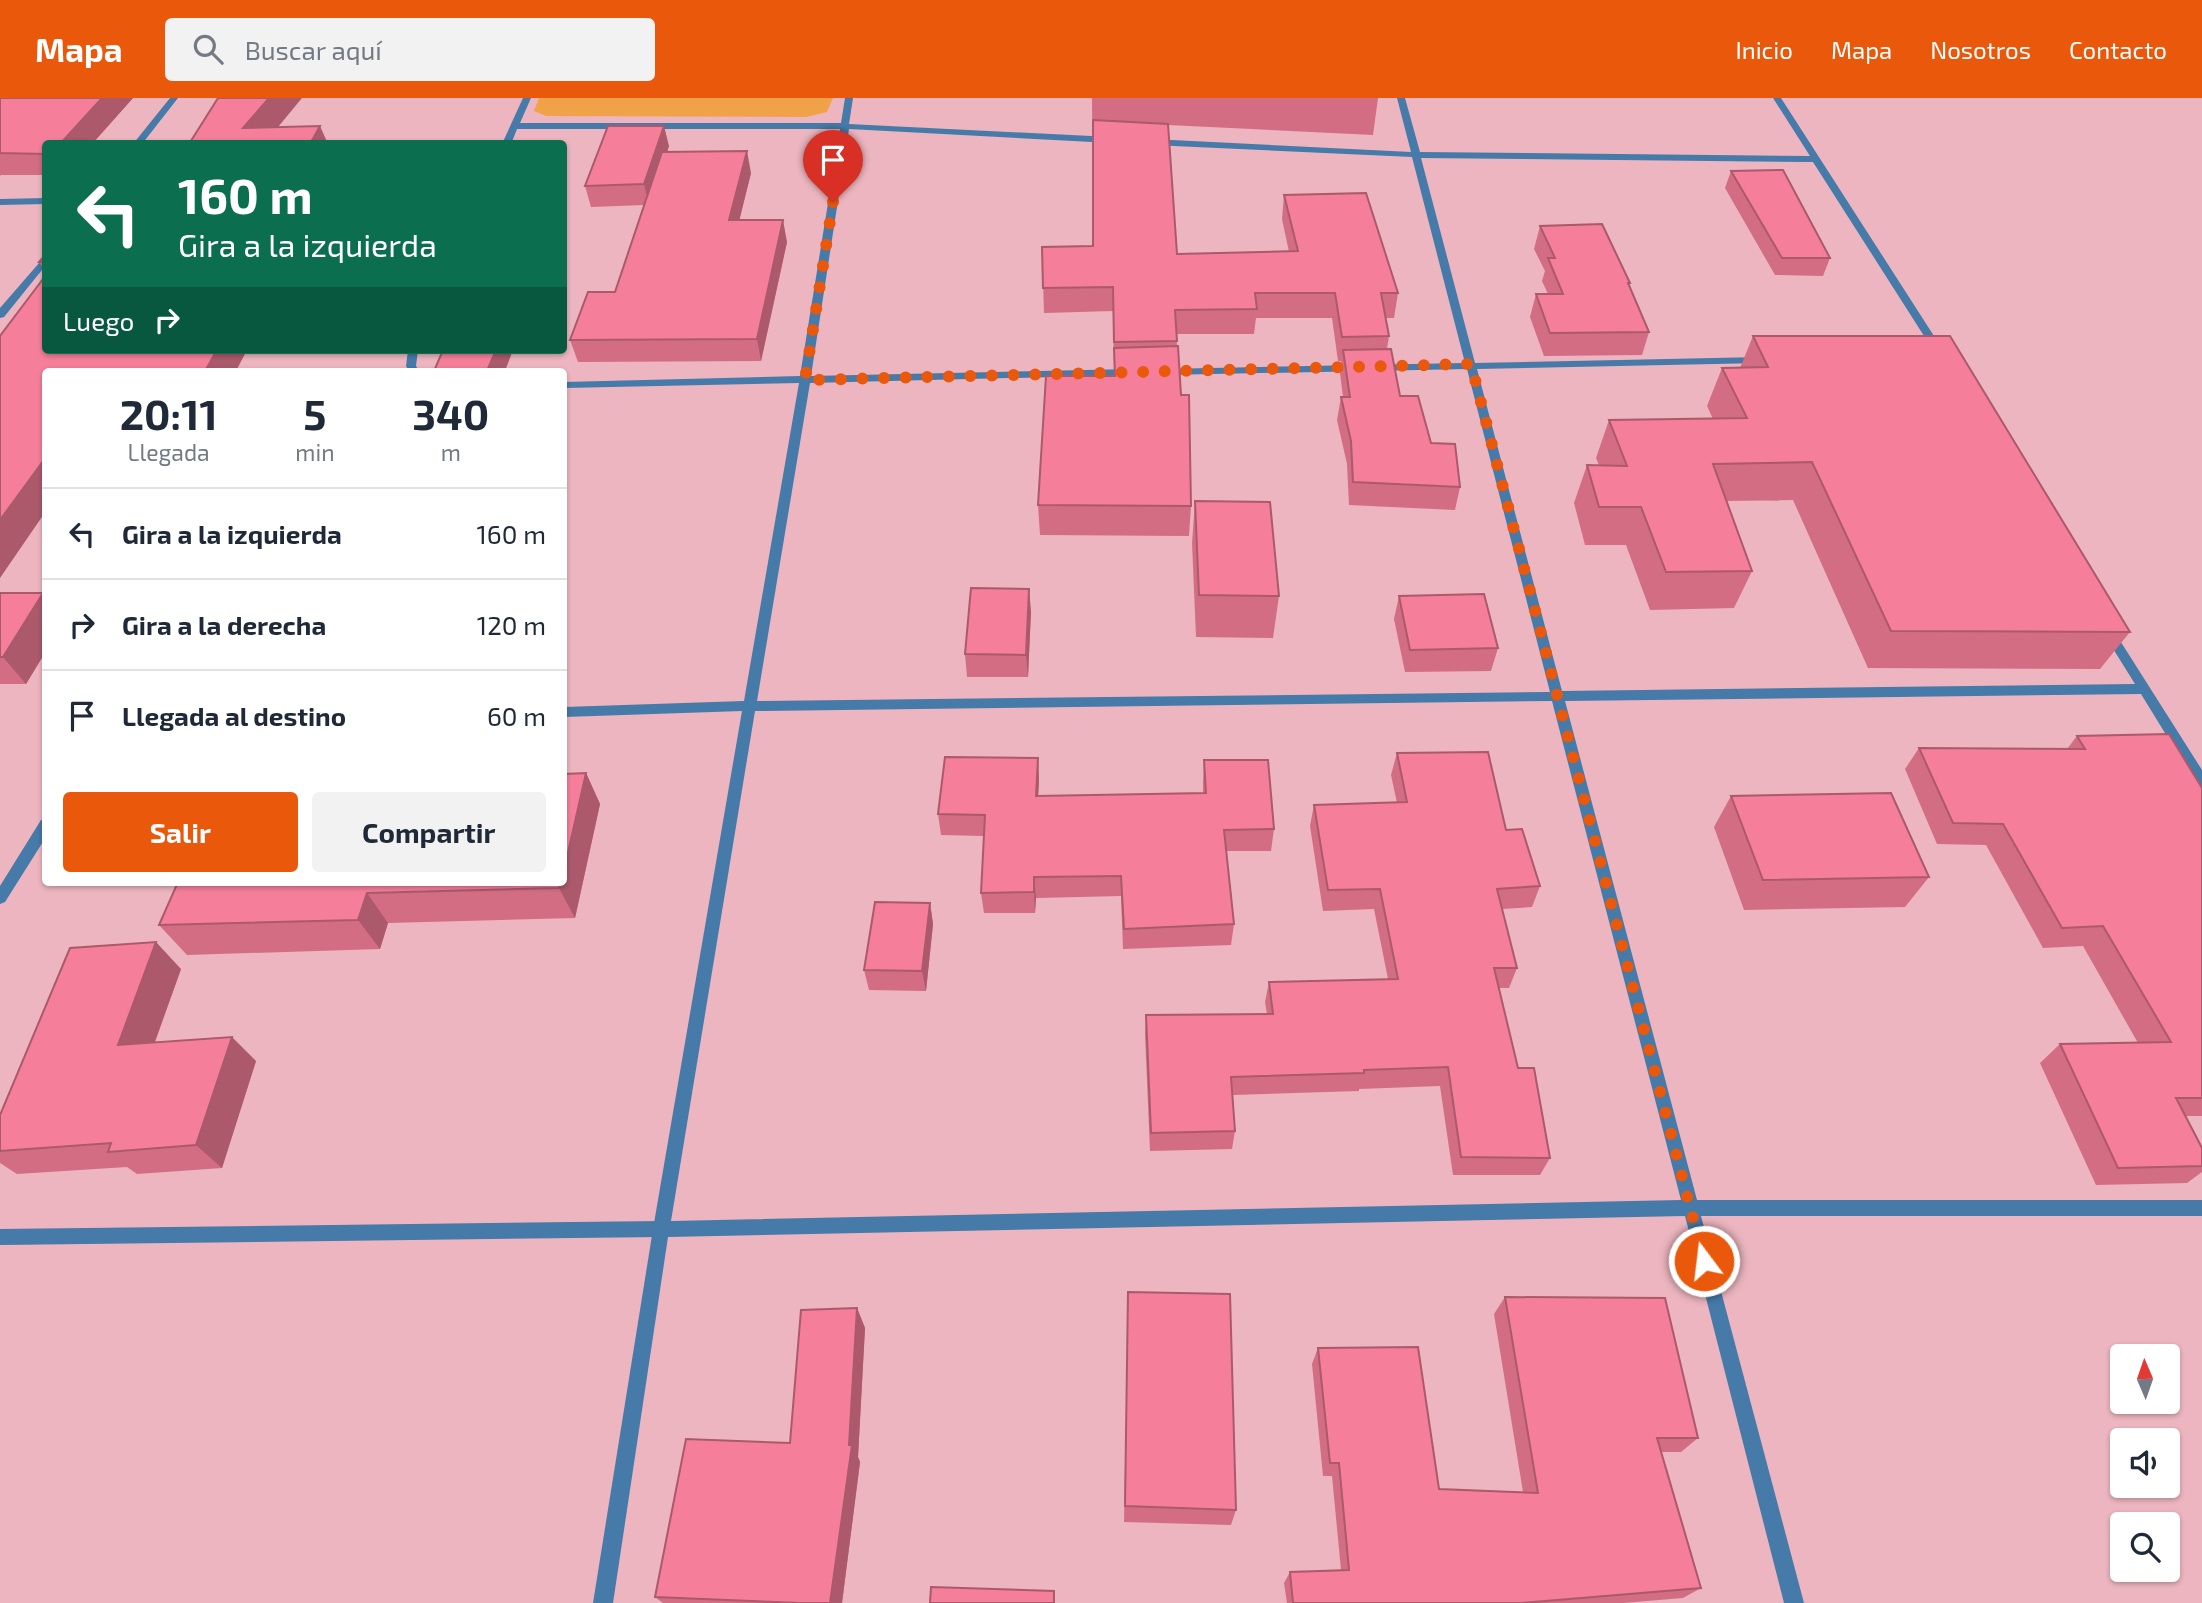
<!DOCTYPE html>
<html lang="es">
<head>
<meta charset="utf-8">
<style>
	:root { --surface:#fff; --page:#f2f2f3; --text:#1f2937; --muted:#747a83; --line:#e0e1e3; --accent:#ea580c }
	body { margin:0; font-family:"Exo 2",sans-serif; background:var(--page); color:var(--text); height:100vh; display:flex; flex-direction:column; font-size:26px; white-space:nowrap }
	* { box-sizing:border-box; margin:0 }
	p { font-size:23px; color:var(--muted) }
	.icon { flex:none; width:38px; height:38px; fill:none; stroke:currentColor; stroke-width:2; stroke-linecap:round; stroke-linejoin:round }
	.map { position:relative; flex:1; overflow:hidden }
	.drawer { position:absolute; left:42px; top:270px; width:525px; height:518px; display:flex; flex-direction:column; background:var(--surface); border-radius:7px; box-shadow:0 2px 5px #0004 }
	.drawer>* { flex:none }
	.hud { position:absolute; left:42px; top:42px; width:525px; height:214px; border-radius:7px; box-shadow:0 2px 5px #0004; background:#0b6e4f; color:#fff; overflow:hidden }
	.needle { width:46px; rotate:358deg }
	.tools { position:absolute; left:2110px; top:1246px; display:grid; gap:14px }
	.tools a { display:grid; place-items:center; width:70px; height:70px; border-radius:7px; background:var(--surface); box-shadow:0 2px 5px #0004; font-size:35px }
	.pin { position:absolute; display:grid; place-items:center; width:60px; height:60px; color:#fff; margin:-72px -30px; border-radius:50% 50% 50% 0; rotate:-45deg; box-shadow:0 0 7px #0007 }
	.pin .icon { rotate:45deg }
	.me { position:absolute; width:77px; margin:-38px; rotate:345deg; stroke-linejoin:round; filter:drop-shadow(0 0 5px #0008) }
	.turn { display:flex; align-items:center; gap:24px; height:147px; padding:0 21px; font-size:32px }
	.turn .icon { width:91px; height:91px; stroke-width:2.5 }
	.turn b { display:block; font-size:49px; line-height:60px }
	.then { display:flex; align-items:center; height:66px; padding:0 21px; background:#0003; gap:14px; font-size:26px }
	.eta { display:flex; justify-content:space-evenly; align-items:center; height:119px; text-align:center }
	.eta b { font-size:42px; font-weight:700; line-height:49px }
	.button { display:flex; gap:14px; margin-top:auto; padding:14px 21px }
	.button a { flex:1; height:80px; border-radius:7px; background:var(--accent); color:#fff; font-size:28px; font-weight:700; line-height:80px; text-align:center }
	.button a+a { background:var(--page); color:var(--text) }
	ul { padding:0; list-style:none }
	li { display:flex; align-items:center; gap:21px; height:91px; padding:0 21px; border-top:2px solid var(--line) }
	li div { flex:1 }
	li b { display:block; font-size:26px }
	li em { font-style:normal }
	header { display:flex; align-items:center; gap:42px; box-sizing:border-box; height:98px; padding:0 35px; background:var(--accent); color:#fff }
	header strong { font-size:33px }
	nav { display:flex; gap:38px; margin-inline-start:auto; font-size:24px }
	.search { width:490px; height:63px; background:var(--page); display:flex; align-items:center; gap:18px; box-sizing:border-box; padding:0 24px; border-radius:7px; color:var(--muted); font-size:26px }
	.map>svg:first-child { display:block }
</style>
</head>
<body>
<header>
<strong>Mapa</strong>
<div class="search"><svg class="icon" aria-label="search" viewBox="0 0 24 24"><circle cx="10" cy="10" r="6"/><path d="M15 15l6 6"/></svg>Buscar aquí</div>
<nav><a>Inicio</a><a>Mapa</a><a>Nosotros</a><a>Contacto</a></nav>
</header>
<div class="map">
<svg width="2202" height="1505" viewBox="0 0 2202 1505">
	<rect width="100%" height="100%" fill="#ecb5bf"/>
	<!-- green -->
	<path fill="#f0a248" d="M 539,0 L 833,0 L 827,14 L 806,19 L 546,18 L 534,13 Z"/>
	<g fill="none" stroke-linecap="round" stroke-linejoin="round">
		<!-- lane -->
		<path fill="#457aa9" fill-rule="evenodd" d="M 661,1123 L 667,1125 L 669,1131 L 667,1137 L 661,1139 L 0,1147 L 0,1131 Z"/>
		<!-- street -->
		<path fill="#457aa9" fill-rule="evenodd" d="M 170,0 L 178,0 L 142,46 L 133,46 Z
			M 523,0 L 531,0 L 520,25 L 841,25 L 845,0 L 853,0 L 849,26 L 1111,39 L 1115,42 L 1111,45 L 849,31 L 811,278 L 1132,271 L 1137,274 L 1132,277 L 810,285 L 757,603 L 1550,594 L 1467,271 L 1163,277 L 1158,274 L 1163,271 L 1465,265 L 1412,59 L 1152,47 L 1148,44 L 1152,41 L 1411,54 L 1397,0 L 1405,0 L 1420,54 L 1810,58 L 1773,0 L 1781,0 L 1943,252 L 1942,254 L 1938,255 L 1933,252 L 1813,64 L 1421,60 L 1475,265 L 1762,259 L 1767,262 L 1762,265 L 1477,271 L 1562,593 L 2135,586 L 2102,533 L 2108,529 L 2112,530 L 2202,672 L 2202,688 L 2197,687 L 2141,596 L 1565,603 L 1697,1102 L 2202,1102 L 2202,1118 L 1701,1118 L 1804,1505 L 1784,1505 L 1685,1118 L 668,1139 L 613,1505 L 593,1505 L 653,1131 L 742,613 L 564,619 L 564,609 L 744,603 L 799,285 L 564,290 L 564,284 L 800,278 L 840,31 L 517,31 L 511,46 L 502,46 ZM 1552,603 L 1681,1102 L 671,1123 L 755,613 Z
			M 46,100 L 46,106 L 0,107 L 0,101 Z
			M 46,157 L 46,167 L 4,219 L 0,220 L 0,210 Z
			M 408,252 L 418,252 L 416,268 L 419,273 L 409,273 L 406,268 Z
			M 46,721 L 46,739 L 5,804 L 0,806 L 0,788 L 41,722 Z"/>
	</g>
	<!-- wall -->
	<path fill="#d36d84" d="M 0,0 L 133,0 L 92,46 L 46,46 L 46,77 L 1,77 L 0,78 Z
		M 1092,0 L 1378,0 L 1373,37 L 1168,27 L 1177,156 L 1289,154 L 1282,121 L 1284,97 L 1398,195 L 1394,220 L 1386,220 L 1389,238 L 1387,251 L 1400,298 L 1460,389 L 1455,412 L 1349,407 L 1347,366 L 1337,322 L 1341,299 L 1343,299 L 1340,275 L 1341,263 L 1338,263 L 1332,220 L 1256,220 L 1254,236 L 1176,236 L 1191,408 L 1189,438 L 1040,437 L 1038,407 L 1114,278 L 1113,213 L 1044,215 L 1042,149 L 1093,148 Z
		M 669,48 L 667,54 L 751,75 L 739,122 L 787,144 L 761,263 L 578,264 L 570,242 L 615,194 L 644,107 L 591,109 L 585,88 Z
		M 1731,73 L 1830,160 L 1823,178 L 1775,177 L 1725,90 Z
		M 1540,128 L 1630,185 L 1629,188 L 1649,234 L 1642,257 L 1544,258 L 1530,219 L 1536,196 L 1548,196 L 1542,183 L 1545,173 L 1534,151 Z
		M 46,156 L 46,174 L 39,164 Z
		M 1753,238 L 2130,534 L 2100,571 L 1868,570 L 1793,402 L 1727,403 L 1752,473 L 1734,510 L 1650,512 L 1626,447 L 1585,447 L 1574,405 L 1587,367 L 1599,367 L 1596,360 L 1609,322 L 1713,321 L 1707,308 L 1722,270 L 1740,270 Z
		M 1195,403 L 1279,498 L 1273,540 L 1196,539 L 1192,445 Z
		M 0,495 L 46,498 L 46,553 L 26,586 L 0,586 Z
		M 1399,498 L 1498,550 L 1491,573 L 1405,574 L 1394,521 Z
		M 1031,513 L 1028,579 L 967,579 L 965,556 Z
		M 2077,638 L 2202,690 L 2202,1018 L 2185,1018 L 2202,1050 L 2202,1074 L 2187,1085 L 2096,1087 L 2040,965 L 2060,946 L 2138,945 L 2083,848 L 2043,850 L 1986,747 L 1937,746 L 1905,671 L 1919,650 L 2067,651 Z
		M 1397,655 L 1506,732 L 1540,788 L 1532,809 L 1502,811 L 1517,870 L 1509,890 L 1499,890 L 1518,970 L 1550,1060 L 1540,1077 L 1453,1077 L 1440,988 L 1359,991 L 1359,993 L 1233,997 L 1235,1033 L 1232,1051 L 1150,1053 L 1145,936 L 1146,917 L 1267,916 L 1265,904 L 1269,884 L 1388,881 L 1374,811 L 1323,813 L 1310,728 L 1314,707 L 1397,705 L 1391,677 Z
		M 1038,660 L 1039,682 L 1038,698 L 1203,695 L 1203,684 L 1204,662 L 1274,731 L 1271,753 L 1226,753 L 1234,826 L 1231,847 L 1123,851 L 1121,798 L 1036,800 L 1035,815 L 984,815 L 981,795 L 984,738 L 941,737 L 938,716 Z
		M 586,675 L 600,706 L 575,820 L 388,825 L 380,851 L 187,857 L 159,827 Z
		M 1731,698 L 1929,779 L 1905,809 L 1744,812 L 1714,729 Z
		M 930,805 L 933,826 L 926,893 L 869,892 L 864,872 Z
		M 181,871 L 155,944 L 256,963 L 222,1070 L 137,1076 L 127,1069 L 17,1076 L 0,1065 L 0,1053 Z
		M 1128,1194 L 1236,1412 L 1231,1427 L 1124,1424 Z
		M 1505,1199 L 1698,1340 L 1681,1354 L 1661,1354 L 1701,1490 L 1683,1500 L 1623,1505 L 1287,1505 L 1284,1485 L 1290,1474 L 1341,1472 L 1332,1378 L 1323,1378 L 1312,1266 L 1318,1250 L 1439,1391 L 1523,1394 L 1494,1216 Z
		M 857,1210 L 865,1230 L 858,1359 L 860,1364 L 842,1505 L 663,1505 L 655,1499 L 790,1345 Z"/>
	<!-- shaded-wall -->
	<path fill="#ac596c" d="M 102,0 L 133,0 L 92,46 L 60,46 Z
		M 269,0 L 302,0 L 264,46 L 243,30 Z
		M 320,28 L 328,46 L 310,46 Z
		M 664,28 L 669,48 L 649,107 L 644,86 Z
		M 747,53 L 751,75 L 734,144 L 729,122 Z
		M 783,122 L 787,144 L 761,263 L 757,241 Z
		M 217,252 L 247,252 L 236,273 L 205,273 Z
		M 496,252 L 513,252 L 505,273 L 487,273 Z
		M 45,359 L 46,413 L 0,480 L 0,422 Z
		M 1029,491 L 1031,513 L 1028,579 L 1026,557 Z
		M 43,495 L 46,498 L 46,553 L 26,586 L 3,559 Z
		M 1038,660 L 1039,682 L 1037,720 L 1036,698 Z
		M 586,675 L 600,706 L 575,820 L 559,790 L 561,784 L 564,784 L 564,772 Z
		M 1034,779 L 1036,800 L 1035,815 L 1034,794 Z
		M 367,795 L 388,825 L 380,851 L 358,822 Z
		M 930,805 L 933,826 L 926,893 L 922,873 Z
		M 156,844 L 181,871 L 145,971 L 118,947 Z
		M 232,939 L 256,963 L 222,1070 L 196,1047 Z
		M 857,1210 L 865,1230 L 858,1359 L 860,1364 L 842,1505 L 830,1505 L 849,1347 Z"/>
	<!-- building -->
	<path fill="#f57f9a" stroke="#ac596c" stroke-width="2" d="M 0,0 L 102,0 L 60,46 L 46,46 L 46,56 L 0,55 Z
		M 218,0 L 269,0 L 243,30 L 320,28 L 310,46 L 189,46 Z
		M 1093,22 L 1168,26 L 1177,156 L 1298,153 L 1284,97 L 1366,95 L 1398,195 L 1381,195 L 1389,238 L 1342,239 L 1335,195 L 1255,195 L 1257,211 L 1175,212 L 1177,243 L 1114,244 L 1113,189 L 1043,190 L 1042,149 L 1093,148 Z
		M 608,28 L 664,28 L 644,86 L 585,88 Z
		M 747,53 L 729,122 L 783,122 L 757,241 L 570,242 L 588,194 L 615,194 L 662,54 Z
		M 1783,72 L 1830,160 L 1782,160 L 1731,73 Z
		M 1602,126 L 1630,185 L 1628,185 L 1649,234 L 1550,235 L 1536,196 L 1563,196 L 1548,160 L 1555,160 L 1540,128 Z
		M 46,156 L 46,164 L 39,164 Z
		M 46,177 L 46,252 L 217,252 L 205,273 L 46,273 L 46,359 L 0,422 L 0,238 Z
		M 1753,238 L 1950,238 L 2130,534 L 1891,533 L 1812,364 L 1713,366 L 1752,473 L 1666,474 L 1641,409 L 1599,409 L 1587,367 L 1627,368 L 1609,322 L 1747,320 L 1722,270 L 1768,269 Z
		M 1178,248 L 1181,297 L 1189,297 L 1191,408 L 1038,407 L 1046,278 L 1115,278 L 1114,250 Z
		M 1391,251 L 1400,298 L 1418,298 L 1431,345 L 1455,346 L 1460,389 L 1353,384 L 1351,343 L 1341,299 L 1350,299 L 1343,252 Z
		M 443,252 L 496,252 L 487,273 L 434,273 Z
		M 1195,403 L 1270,404 L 1279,498 L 1199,497 Z
		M 971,490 L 1029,491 L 1026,557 L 965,556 Z
		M 0,495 L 43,495 L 3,559 L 0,559 Z
		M 1484,496 L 1498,550 L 1410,552 L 1399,498 Z
		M 2169,636 L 2202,690 L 2202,1000 L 2176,1000 L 2202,1050 L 2202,1068 L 2118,1070 L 2060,946 L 2171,944 L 2103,828 L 2062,830 L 2003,726 L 1953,725 L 1919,650 L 2085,651 L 2077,638 Z
		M 1488,654 L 1506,732 L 1522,731 L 1540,788 L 1497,791 L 1517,870 L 1494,870 L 1518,970 L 1534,970 L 1550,1060 L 1461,1059 L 1448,969 L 1364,972 L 1364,975 L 1231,979 L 1235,1033 L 1151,1035 L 1146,917 L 1273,916 L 1269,884 L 1398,881 L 1380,791 L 1328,792 L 1314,707 L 1407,704 L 1397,655 Z
		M 945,659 L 1038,660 L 1036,698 L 1206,695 L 1204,662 L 1268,662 L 1274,731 L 1224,732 L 1234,826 L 1124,831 L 1121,778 L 1034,779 L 1034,794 L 981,795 L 985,717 L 938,716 Z
		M 586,675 L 564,772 L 564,676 Z
		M 1891,695 L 1929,779 L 1763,782 L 1731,698 Z
		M 178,784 L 561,784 L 559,790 L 367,795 L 358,822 L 159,827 Z
		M 875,804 L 930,805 L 922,873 L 864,872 Z
		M 156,844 L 118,947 L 232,939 L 196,1047 L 108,1054 L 111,1045 L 0,1053 L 0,1017 L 70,850 Z
		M 1128,1194 L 1230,1196 L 1236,1412 L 1125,1408 Z
		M 1505,1199 L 1665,1200 L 1698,1340 L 1657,1340 L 1701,1490 L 1521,1505 L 1293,1505 L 1290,1474 L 1349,1472 L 1339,1365 L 1330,1365 L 1318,1250 L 1418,1249 L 1439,1391 L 1538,1395 Z
		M 857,1210 L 849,1347 L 852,1347 L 830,1505 L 800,1505 L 655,1499 L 686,1341 L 790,1345 L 801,1212 Z
		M 931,1489 L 1054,1493 L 1054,1505 L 930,1505 Z"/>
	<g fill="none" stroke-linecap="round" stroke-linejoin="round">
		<!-- route -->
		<path stroke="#ea580c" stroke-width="12" stroke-dasharray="0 21.6" d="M 833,104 L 805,282 L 1471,266 L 1704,1163"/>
	</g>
</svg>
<div class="tools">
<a><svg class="needle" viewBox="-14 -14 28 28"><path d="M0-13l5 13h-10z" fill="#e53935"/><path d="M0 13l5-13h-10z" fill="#747a83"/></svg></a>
<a><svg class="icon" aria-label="sound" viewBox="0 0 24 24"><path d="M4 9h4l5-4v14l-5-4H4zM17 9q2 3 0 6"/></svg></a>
<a><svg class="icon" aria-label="search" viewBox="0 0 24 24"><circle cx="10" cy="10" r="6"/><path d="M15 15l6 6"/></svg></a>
</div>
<div class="pin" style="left:833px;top:104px;background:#d93025"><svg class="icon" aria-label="arrive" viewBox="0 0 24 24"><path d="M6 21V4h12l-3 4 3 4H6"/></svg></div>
<svg class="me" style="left:1704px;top:1163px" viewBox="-20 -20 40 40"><circle r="17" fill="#ea580c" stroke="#fff" stroke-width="3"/><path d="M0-11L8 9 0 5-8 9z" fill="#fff"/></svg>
<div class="hud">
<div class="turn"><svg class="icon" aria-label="left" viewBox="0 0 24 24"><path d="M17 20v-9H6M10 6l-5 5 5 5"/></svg><div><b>160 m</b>Gira a la izquierda</div></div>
<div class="then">Luego<svg class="icon" aria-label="right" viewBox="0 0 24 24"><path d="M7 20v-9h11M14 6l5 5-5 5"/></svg></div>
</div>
<section class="drawer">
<div class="eta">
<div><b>20:11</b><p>Llegada</p></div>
<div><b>5</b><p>min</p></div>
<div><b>340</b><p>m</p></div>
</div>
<ul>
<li><svg class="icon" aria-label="left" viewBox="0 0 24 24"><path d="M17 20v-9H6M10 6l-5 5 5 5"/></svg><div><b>Gira a la izquierda</b></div><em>160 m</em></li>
<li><svg class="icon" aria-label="right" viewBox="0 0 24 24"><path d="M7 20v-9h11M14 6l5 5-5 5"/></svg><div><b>Gira a la derecha</b></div><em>120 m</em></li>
<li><svg class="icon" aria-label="arrive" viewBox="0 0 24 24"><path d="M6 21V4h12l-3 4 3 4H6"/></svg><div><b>Llegada al destino</b></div><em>60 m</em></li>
</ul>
<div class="button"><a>Salir</a><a>Compartir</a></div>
</section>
</div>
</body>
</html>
